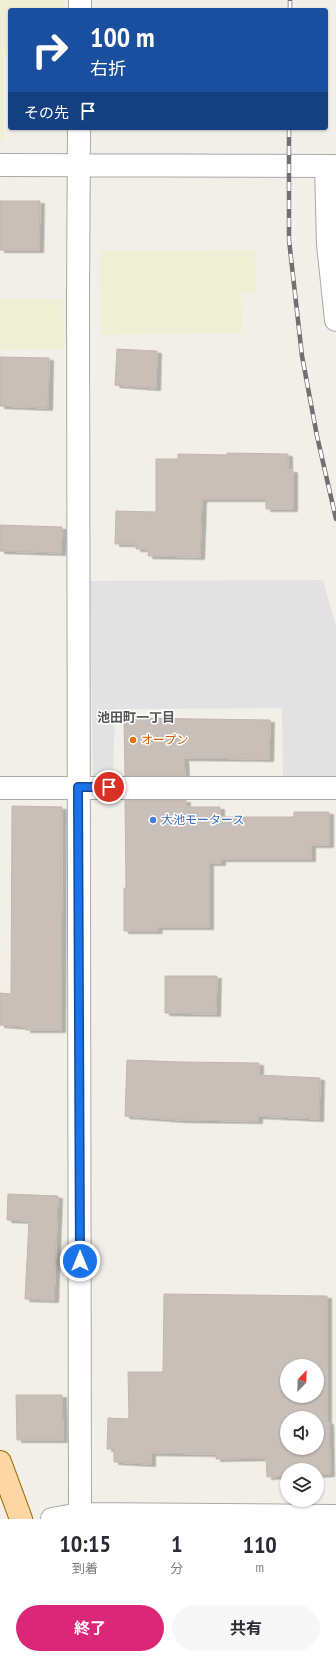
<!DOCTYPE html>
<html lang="ja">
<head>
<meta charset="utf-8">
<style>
	:root { --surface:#fff; --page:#f7f7f7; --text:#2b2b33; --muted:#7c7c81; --accent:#db2777 }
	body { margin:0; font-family:"PT Sans Narrow","Noto Sans JP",sans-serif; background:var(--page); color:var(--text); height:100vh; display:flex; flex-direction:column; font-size:15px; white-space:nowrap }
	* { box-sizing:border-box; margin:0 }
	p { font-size:13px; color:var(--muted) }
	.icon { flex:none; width:22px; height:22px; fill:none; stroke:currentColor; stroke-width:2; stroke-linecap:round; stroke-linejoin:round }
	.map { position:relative; height:1519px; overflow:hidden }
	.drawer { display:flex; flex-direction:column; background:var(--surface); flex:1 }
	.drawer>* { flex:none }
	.hud { position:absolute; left:8px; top:8px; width:320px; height:122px; border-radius:4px; box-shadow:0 1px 3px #0004; background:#1a4fa0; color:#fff; overflow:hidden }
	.needle { width:26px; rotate:23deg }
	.tools { position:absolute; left:280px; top:1359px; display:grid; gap:8px }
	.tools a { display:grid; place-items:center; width:44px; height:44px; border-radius:50%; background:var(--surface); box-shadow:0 1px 3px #0004; font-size:20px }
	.pin { position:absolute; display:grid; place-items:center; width:34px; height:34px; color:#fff; margin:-17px; border:2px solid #fff; border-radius:50%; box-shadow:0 1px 4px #0007 }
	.me { position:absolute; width:44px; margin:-22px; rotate:0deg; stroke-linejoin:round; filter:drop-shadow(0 0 3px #0008) }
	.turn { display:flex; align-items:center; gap:14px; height:84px; padding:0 16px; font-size:18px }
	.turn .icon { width:52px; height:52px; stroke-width:2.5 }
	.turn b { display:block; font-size:28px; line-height:34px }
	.then { display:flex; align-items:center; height:38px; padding:0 16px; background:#0003; gap:8px; font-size:15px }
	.eta { display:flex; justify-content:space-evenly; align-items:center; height:68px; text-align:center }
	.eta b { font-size:24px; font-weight:700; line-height:28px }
	.cta { display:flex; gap:8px; margin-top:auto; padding:8px 16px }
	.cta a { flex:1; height:46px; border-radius:24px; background:var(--accent); color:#fff; font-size:16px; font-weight:700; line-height:46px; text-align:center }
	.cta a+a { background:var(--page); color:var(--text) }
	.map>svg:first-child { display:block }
</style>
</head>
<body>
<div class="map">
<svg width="336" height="1519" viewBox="0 0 336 1519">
	<defs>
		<filter id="shadow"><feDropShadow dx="4.5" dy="2.5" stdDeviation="0" flood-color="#0004"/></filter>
	</defs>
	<rect width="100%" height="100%" fill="#f2efe9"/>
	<!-- farmland -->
	<path fill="#eef0d5" d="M 0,0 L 63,0 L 63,10 L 10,10 L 10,54 L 3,54 L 4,142 L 0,142 Z
		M 255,250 L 256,292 L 241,293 L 242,333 L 101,335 L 100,251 Z
		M 0,299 L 63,299 L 64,349 L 0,350 Z"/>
	<!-- parking -->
	<path fill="#e2e2e2" d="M 323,580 L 336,627 L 336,778 L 283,777 L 282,708 L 115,709 L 113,777 L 93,777 L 90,581 Z"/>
	<!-- building -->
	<path fill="#c7bfb8" stroke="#c4b6ab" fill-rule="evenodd" filter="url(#shadow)" d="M 0,201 L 40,201 L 39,250 L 0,250 Z
		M 117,349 L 157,351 L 156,388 L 115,385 Z
		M 0,357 L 49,358 L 48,408 L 0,406 Z
		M 227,453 L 288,454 L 288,470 L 293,470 L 293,509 L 266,509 L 266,499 L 202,499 L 200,557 L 148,556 L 149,549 L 136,549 L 136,544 L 115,544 L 116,511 L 156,512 L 156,459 L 178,459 L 178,454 L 227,455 Z
		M 0,525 L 62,527 L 61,553 L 0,551 Z
		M 124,718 L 270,720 L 269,759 L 184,758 L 185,776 L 125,776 Z
		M 125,800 L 186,800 L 186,807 L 220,807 L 220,817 L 294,817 L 294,812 L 329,812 L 329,845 L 311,845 L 311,859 L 221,859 L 221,863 L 209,863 L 209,927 L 157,927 L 158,931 L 124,931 L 124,888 L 126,888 Z
		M 12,806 L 62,807 L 61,1030 L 26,1030 L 26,1027 L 0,1025 L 0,993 L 11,994 Z
		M 165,976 L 217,976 L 216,1014 L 165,1013 Z
		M 127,1060 L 182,1062 L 259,1063 L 259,1075 L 320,1078 L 319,1119 L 258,1116 L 258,1121 L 181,1120 L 125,1116 Z
		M 8,1194 L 58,1196 L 54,1300 L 25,1299 L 29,1221 L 7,1220 Z
		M 164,1294 L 327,1296 L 327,1422 L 329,1422 L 330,1474 L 317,1475 L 317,1470 L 287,1470 L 287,1476 L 267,1477 L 266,1458 L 216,1459 L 216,1454 L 151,1453 L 151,1464 L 114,1462 L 114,1449 L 107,1449 L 108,1418 L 129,1419 L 128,1372 L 163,1372 ZM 287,1366 L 317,1366 L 317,1396 L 287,1396 ZM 287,1418 L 317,1418 L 317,1448 L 287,1448 Z
		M 16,1395 L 62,1395 L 63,1440 L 17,1440 Z"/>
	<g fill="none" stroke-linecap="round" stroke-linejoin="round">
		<defs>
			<path id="minor" d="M 80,10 L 80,0
				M 79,128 L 78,298 L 80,1514
				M 0,165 L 336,166
				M 326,166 L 328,244 L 336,320
				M 0,788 L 336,788
				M 52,1519 L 80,1514 L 336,1516"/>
			<path id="major" d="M 0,1462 L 21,1519"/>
		</defs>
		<!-- minor casing -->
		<use href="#minor" stroke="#a9a9a9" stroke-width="24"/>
		<!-- major casing -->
		<use href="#major" stroke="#a06b00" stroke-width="24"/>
		<!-- minor -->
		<use href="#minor" stroke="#fff" stroke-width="22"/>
		<!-- major -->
		<use href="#major" stroke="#fcd6a4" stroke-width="22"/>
		<defs>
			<path id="rail" d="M 290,10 L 290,0
				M 289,128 L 289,240 L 302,356 L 317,436 L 336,519"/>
		</defs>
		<!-- rail casing -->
		<use href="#rail" stroke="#707070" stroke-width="4.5"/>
		<!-- rail -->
		<use href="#rail" stroke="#fff" stroke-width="3" stroke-dasharray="9" stroke-linecap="butt"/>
	</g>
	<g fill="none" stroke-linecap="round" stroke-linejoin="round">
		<defs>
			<path id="route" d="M 80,1261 L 78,787 L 109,787"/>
		</defs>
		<!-- route casing -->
		<use href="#route" stroke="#114b97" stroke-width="10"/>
		<!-- route -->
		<use href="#route" stroke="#1a73e8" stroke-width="7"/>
	</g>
	<!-- markers -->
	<circle fill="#e8710a" stroke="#fff" stroke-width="1.5" cx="133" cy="740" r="4"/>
	<circle fill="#3f7fe0" stroke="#fff" stroke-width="1.5" cx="153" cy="820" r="4"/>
	<g text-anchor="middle" stroke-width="3" stroke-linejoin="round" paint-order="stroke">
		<!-- food labels -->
		<g font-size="12" fill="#c56008" stroke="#fff" text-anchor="start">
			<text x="141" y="744">オープン</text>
		</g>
		<!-- shop labels -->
		<g font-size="12" fill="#366cbe" stroke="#fff" text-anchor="start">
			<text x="161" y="824">大池モータース</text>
		</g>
		<!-- neighbourhood labels -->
		<g font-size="13" font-weight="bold" fill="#555" stroke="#fff">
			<text x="136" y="722">池田町一丁目</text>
		</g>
	</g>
</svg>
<div class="tools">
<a><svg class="needle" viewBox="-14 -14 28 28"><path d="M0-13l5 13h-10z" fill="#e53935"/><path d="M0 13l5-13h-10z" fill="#7c7c81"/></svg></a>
<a><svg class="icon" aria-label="sound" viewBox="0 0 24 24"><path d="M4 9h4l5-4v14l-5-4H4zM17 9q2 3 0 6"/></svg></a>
<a><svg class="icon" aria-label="layers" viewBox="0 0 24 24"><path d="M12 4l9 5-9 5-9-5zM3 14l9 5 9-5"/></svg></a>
</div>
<div class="pin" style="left:109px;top:787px;background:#d93025"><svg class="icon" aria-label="arrive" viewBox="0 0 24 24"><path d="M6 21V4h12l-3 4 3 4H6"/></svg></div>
<svg class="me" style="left:80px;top:1261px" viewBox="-20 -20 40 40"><circle r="17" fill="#1a73e8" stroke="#fff" stroke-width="3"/><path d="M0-11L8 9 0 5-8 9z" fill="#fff"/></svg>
<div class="hud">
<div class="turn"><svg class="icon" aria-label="right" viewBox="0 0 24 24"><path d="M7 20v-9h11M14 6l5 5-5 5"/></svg><div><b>100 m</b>右折</div></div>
<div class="then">その先<svg class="icon" aria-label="arrive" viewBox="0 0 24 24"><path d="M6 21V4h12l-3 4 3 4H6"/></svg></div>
</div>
</div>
<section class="drawer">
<div class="eta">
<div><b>10:15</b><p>到着</p></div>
<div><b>1</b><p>分</p></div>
<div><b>110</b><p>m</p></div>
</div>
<div class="cta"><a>終了</a><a>共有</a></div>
</section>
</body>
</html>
